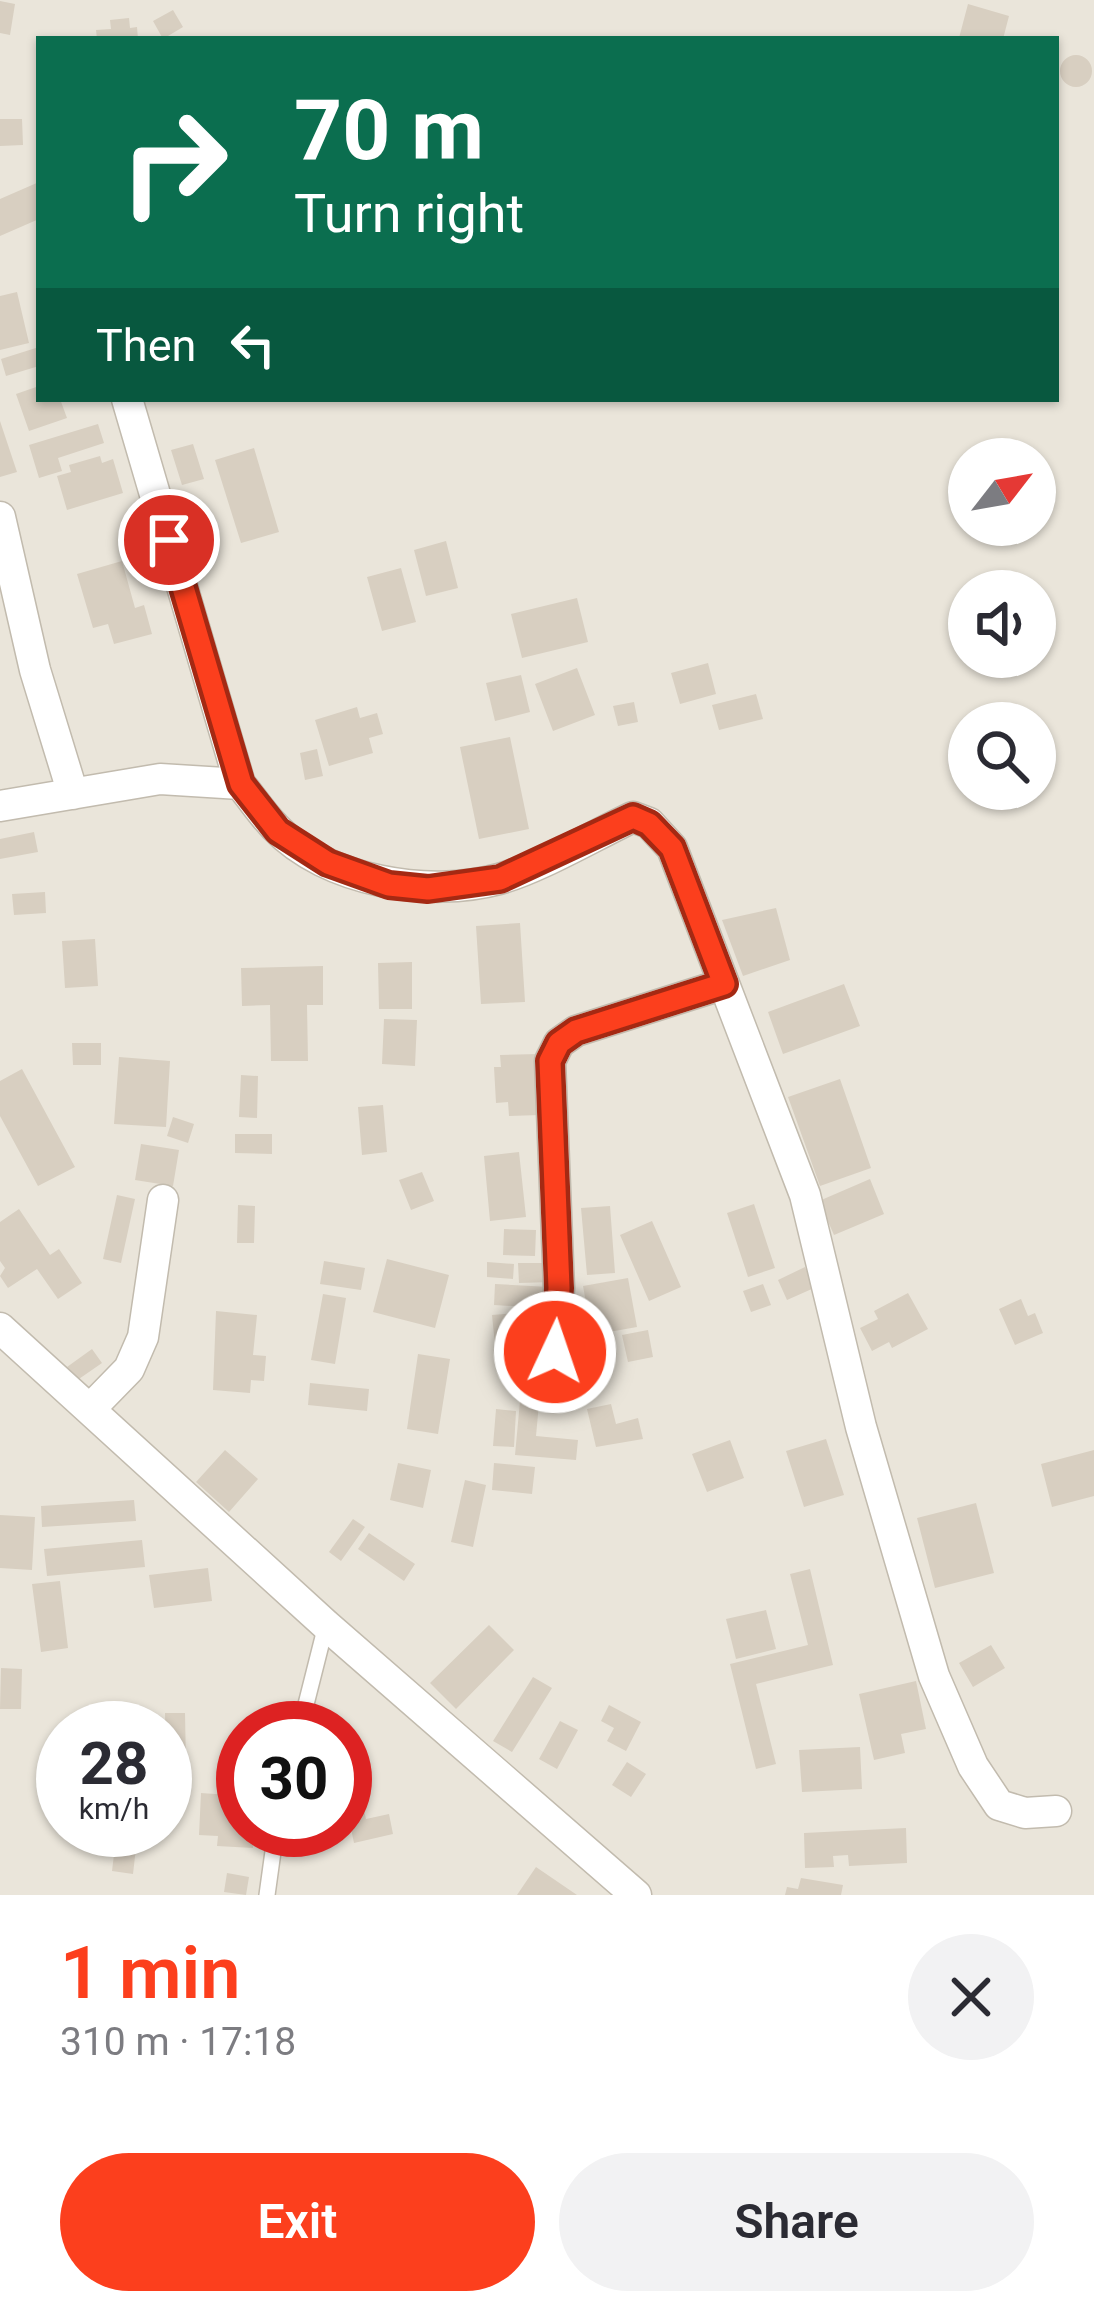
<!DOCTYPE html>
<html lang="en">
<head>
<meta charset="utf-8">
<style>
	:root { --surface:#fff; --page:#f2f2f3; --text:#2b2b33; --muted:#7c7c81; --accent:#fc3f1d }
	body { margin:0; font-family:Roboto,sans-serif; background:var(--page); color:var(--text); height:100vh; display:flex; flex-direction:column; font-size:45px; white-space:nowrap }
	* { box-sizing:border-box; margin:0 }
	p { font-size:39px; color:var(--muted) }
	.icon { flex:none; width:66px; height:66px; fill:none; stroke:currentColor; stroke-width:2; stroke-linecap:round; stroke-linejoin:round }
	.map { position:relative; height:1895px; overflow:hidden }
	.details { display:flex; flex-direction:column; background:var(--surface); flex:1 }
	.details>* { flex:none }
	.top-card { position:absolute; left:36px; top:36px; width:1023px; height:366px; border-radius:0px; box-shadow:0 3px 9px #0004; background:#0b6e4f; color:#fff; overflow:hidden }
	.needle { width:78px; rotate:59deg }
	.controls { position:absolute; left:948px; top:438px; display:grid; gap:24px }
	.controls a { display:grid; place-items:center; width:108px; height:108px; border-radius:50%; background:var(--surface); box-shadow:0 3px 9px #0004; font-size:60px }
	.speed { position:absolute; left:36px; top:1701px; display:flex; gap:24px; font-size:60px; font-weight:700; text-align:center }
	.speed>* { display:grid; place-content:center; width:156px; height:156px; border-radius:50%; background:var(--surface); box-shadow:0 3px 9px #0004; line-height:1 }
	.speed small { font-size:30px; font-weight:400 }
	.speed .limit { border:18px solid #d22; background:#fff; color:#111 }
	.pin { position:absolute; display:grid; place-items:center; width:102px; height:102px; color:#fff; margin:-51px; border:6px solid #fff; border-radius:50%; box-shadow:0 3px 12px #0007 }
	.me { position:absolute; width:132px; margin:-66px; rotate:3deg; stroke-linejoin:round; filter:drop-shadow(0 0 9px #0008) }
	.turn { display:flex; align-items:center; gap:42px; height:252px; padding:0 60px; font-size:54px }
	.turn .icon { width:156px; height:156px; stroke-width:2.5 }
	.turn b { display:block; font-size:84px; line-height:102px }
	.then { display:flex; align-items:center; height:114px; padding:0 60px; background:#0003; gap:24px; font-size:45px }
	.round { display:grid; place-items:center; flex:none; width:126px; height:126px; border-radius:63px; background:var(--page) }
	.head { display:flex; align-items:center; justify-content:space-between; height:204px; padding:0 60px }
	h1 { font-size:72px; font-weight:600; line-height:90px; color:var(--accent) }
	.cta { display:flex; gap:24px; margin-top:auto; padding:24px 60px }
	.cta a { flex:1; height:138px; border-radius:72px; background:var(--accent); color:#fff; font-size:48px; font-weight:600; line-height:138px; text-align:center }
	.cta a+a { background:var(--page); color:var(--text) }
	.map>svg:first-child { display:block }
</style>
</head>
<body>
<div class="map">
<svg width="1094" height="1895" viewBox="0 0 1094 1895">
	<rect width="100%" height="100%" fill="#f6f3ec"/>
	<!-- residential -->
	<path fill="#eae5da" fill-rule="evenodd" d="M 0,0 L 1094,0 L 1094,1895 L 0,1895 ZM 39,39 L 1056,39 L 1056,399 L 39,399 ZM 969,459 L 1035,459 L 1035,525 L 969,525 ZM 969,591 L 1035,591 L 1035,657 L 969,657 ZM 969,723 L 1035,723 L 1035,789 L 969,789 ZM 63,1728 L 165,1728 L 165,1830 L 63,1830 ZM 243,1728 L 345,1728 L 345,1830 L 243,1830 Z"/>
	<!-- building -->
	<path fill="#d8cfc1" d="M 0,1 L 15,4 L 10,35 L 0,33 Z
		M 968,4 L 1009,16 L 1003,39 L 959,38 Z
		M 173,10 L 183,27 L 163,39 L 153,21 Z
		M 129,18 L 130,28 L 137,27 L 138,39 L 97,39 L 96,30 L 111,29 L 110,20 Z
		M1060 71a16 16 0 1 1 32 0a16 16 0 1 1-32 0Z
		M 0,119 L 22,119 L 23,145 L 0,146 Z
		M 39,182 L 39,219 L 0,236 L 0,199 Z
		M 17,292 L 29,343 L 0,350 L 0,296 Z
		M 39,347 L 39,366 L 6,376 L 1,359 Z
		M 39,386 L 39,399 L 60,399 L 67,418 L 29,431 L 16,394 Z
		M 0,421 L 17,472 L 0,477 Z
		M 98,424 L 104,443 L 58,458 L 62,471 L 39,478 L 29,445 Z
		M 193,444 L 204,479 L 182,485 L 171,450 Z
		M 254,448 L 279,532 L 241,543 L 215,460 Z
		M 100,456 L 102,463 L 113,459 L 123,493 L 67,510 L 57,476 L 71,472 L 69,465 Z
		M 446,541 L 458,588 L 426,596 L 414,550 Z
		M 122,561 L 135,608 L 144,605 L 152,634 L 114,644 L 108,624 L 93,628 L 77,574 Z
		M 401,568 L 416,622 L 382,631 L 367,577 Z
		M 577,598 L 588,642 L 522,658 L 511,614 Z
		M 708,663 L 716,694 L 680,704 L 671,673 Z
		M 577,668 L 595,715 L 553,731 L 535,684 Z
		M 521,675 L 530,712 L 495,721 L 486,683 Z
		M 756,694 L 763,719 L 719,730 L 712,705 Z
		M 634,702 L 638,722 L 618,726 L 613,706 Z
		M 357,707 L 360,718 L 377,713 L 383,734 L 369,738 L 373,753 L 329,766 L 315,720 Z
		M 510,737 L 529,829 L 479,839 L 460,747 Z
		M 317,749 L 323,776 L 305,780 L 300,753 Z
		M 34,832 L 38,852 L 0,859 L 0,839 Z
		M 45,892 L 46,913 L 14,915 L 12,894 Z
		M 776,908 L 790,960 L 743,976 L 722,920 Z
		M 520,923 L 525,1002 L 481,1004 L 476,926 Z
		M 95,939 L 98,986 L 65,988 L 62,941 Z
		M 412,962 L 412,1009 L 379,1009 L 378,963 Z
		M 323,966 L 323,1005 L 307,1005 L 308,1061 L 271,1061 L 270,1005 L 242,1006 L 241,968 Z
		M 844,984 L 860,1026 L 783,1054 L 768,1012 Z
		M 384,1019 L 417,1020 L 415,1066 L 382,1064 Z
		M 72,1043 L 101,1043 L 101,1065 L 73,1065 Z
		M 538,1054 L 540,1115 L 509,1116 L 508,1102 L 496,1103 L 494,1067 L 501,1067 L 500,1055 Z
		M 119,1057 L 170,1061 L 166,1127 L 114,1124 Z
		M 22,1069 L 75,1167 L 38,1186 L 0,1116 L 0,1081 Z
		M 241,1075 L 258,1076 L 257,1118 L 239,1117 Z
		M 840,1079 L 871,1168 L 820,1186 L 788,1097 Z
		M 383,1105 L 387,1152 L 362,1155 L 358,1107 Z
		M 173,1117 L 194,1124 L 188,1143 L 167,1136 Z
		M 235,1134 L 272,1134 L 272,1154 L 235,1153 Z
		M 141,1144 L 179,1150 L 173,1186 L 135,1180 Z
		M 519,1152 L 526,1217 L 490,1221 L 484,1156 Z
		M 422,1172 L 434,1201 L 411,1210 L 399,1180 Z
		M 870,1179 L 884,1214 L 834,1235 L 819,1201 Z
		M 117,1195 L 135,1199 L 121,1263 L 103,1259 Z
		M 754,1204 L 775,1268 L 748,1277 L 727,1213 Z
		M 238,1205 L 255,1206 L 254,1243 L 237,1243 Z
		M 610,1206 L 615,1273 L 587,1275 L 581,1208 Z
		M 19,1209 L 50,1255 L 59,1249 L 82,1283 L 58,1299 L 37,1269 L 8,1288 L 0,1276 L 5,1268 L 0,1261 L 0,1222 Z
		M 652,1221 L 681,1287 L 649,1301 L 620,1235 Z
		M 504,1229 L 536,1230 L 535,1256 L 503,1255 Z
		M 387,1259 L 449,1275 L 435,1328 L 373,1312 Z
		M 324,1261 L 365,1268 L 361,1290 L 320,1284 Z
		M 487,1262 L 514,1264 L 513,1279 L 487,1277 Z
		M 518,1263 L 551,1263 L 552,1282 L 519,1283 Z
		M 805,1267 L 814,1288 L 787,1300 L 778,1280 Z
		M 628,1278 L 637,1327 L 592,1335 L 583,1286 Z
		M 495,1284 L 549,1287 L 548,1308 L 494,1305 Z
		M 763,1284 L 771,1305 L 751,1312 L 743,1291 Z
		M 908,1293 L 928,1329 L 892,1348 L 889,1342 L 872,1351 L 860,1328 L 878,1319 L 874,1311 Z
		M 323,1294 L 346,1298 L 335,1364 L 311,1360 Z
		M 1021,1299 L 1028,1316 L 1035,1313 L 1043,1333 L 1015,1345 L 999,1309 Z
		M 216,1311 L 257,1315 L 253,1355 L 266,1356 L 264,1381 L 251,1380 L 250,1393 L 213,1390 Z
		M 517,1313 L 521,1353 L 496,1355 L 492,1315 Z
		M 648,1330 L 653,1357 L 628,1362 L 622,1335 Z
		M 92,1349 L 102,1363 L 76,1381 L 67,1367 Z
		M 418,1354 L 450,1359 L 438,1434 L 407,1429 Z
		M 310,1383 L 369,1389 L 367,1411 L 308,1405 Z
		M 520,1401 L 539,1403 L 536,1436 L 578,1440 L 576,1460 L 515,1455 Z
		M 611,1404 L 616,1424 L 638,1418 L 643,1439 L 596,1447 L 587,1409 Z
		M 496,1409 L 516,1411 L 514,1447 L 493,1446 Z
		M 826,1439 L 844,1495 L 804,1507 L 786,1451 Z
		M 730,1440 L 744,1478 L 707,1492 L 692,1454 Z
		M 225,1450 L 258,1479 L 229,1512 L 196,1482 Z
		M 1094,1450 L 1094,1496 L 1052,1507 L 1041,1464 Z
		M 398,1463 L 431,1470 L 423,1508 L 390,1500 Z
		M 494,1463 L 535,1467 L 532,1494 L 492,1490 Z
		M 465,1480 L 486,1485 L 473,1547 L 451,1542 Z
		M 134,1500 L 136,1521 L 42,1527 L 41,1506 Z
		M 976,1503 L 994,1573 L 935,1588 L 917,1518 Z
		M 0,1515 L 35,1517 L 32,1570 L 0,1568 Z
		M 353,1519 L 365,1527 L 341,1561 L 329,1552 Z
		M 369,1533 L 415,1564 L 404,1581 L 358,1549 Z
		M 142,1540 L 145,1567 L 47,1576 L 44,1549 Z
		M 208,1568 L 212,1601 L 154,1608 L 149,1575 Z
		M 810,1569 L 833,1665 L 756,1684 L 776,1764 L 756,1769 L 730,1664 L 808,1645 L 790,1574 Z
		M 60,1581 L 68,1648 L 41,1652 L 32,1584 Z
		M 766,1610 L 776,1649 L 736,1659 L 726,1619 Z
		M 489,1625 L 514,1650 L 456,1709 L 430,1683 Z
		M 991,1645 L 1005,1668 L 973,1687 L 959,1663 Z
		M 1,1668 L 22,1669 L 21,1709 L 0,1709 Z
		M 533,1677 L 552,1688 L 512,1752 L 493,1741 Z
		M 916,1681 L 926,1729 L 901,1734 L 905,1753 L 874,1760 L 859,1694 Z
		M 609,1705 L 641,1722 L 626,1751 L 607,1741 L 614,1728 L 601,1721 Z
		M 165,1713 L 185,1713 L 186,1764 L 166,1764 Z
		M 560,1721 L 578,1730 L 557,1769 L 539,1759 Z
		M 860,1747 L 862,1789 L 802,1792 L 799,1750 Z
		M 627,1762 L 646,1774 L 631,1797 L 612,1785 Z
		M 201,1793 L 243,1796 L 243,1830 L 254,1830 L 253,1848 L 217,1846 L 218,1836 L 199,1835 Z
		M 362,1801 L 366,1819 L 389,1814 L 393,1834 L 354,1843 L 350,1824 L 345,1825 L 345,1805 Z
		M 906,1828 L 907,1863 L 849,1866 L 848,1855 L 833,1856 L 834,1867 L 805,1868 L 804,1833 Z
		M 117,1830 L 138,1830 L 133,1874 L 112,1871 Z
		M 536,1867 L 577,1895 L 517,1895 Z
		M 227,1873 L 249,1877 L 246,1895 L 224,1892 Z
		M 801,1878 L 843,1885 L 841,1895 L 785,1895 L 787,1887 L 798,1889 Z"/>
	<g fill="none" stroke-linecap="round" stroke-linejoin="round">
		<defs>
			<path id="lane" d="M 300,1728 L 326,1625
				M 267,1895 L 276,1830"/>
			<path id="street" d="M 127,399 L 240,784 C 252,798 262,814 275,827 C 327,882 429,898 499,879 C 537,869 595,835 633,817 L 649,823 L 672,848 L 805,1195 L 861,1427 L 934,1676 L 973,1766 L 999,1805 L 1025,1813 L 1056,1811
				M 0,517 L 35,670 L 73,794
				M 0,806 L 160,779 L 240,784
				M 0,1328 L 326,1625 L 636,1895
				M 555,1352 L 559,1288 L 550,1061 L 559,1043 L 576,1031 L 724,984
				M 90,1409 L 129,1369 L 143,1337 L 163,1200"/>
		</defs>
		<!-- lane casing -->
		<use href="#lane" stroke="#c2bbae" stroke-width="18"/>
		<!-- street casing -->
		<use href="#street" stroke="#c2bbae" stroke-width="33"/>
		<!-- lane -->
		<use href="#lane" stroke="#fff" stroke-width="15"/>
		<!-- street -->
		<use href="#street" stroke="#fff" stroke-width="30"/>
	</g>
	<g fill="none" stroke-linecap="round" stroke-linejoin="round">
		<defs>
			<path id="route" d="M 169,540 L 241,784 L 278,831 L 328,863 L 389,885 L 428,889 L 500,879 L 633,817 L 649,824 L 672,848 L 724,984 L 576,1031 L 559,1043 L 550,1061 L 559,1288 L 555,1352"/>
		</defs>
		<!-- route casing -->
		<use href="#route" stroke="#a42913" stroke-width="30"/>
		<!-- route -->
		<use href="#route" stroke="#fc3f1d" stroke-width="21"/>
	</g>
</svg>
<div class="controls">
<a><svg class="needle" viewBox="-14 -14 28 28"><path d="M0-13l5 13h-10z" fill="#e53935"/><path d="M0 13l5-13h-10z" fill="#7c7c81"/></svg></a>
<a><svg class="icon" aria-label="sound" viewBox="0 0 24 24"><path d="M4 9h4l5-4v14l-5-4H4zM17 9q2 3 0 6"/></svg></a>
<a><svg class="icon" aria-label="search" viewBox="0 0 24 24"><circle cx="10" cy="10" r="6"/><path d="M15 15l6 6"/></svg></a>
</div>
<div class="speed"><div>28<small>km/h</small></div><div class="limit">30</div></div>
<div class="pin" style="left:169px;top:540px;background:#d93025"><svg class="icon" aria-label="arrive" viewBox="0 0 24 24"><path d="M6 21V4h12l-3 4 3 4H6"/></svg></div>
<svg class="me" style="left:555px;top:1352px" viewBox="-20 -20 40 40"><circle r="17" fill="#fc3f1d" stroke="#fff" stroke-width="3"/><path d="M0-11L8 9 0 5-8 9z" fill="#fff"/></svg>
<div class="top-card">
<div class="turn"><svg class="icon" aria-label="right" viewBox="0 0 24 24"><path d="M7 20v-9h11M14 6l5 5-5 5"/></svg><div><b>70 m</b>Turn right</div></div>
<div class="then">Then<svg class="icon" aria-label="left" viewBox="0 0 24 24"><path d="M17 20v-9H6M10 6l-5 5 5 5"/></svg></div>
</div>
</div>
<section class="details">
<div class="head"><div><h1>1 min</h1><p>310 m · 17:18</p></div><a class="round"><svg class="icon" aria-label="close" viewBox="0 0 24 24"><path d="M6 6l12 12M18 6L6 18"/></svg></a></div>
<div class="cta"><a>Exit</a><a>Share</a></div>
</section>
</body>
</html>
